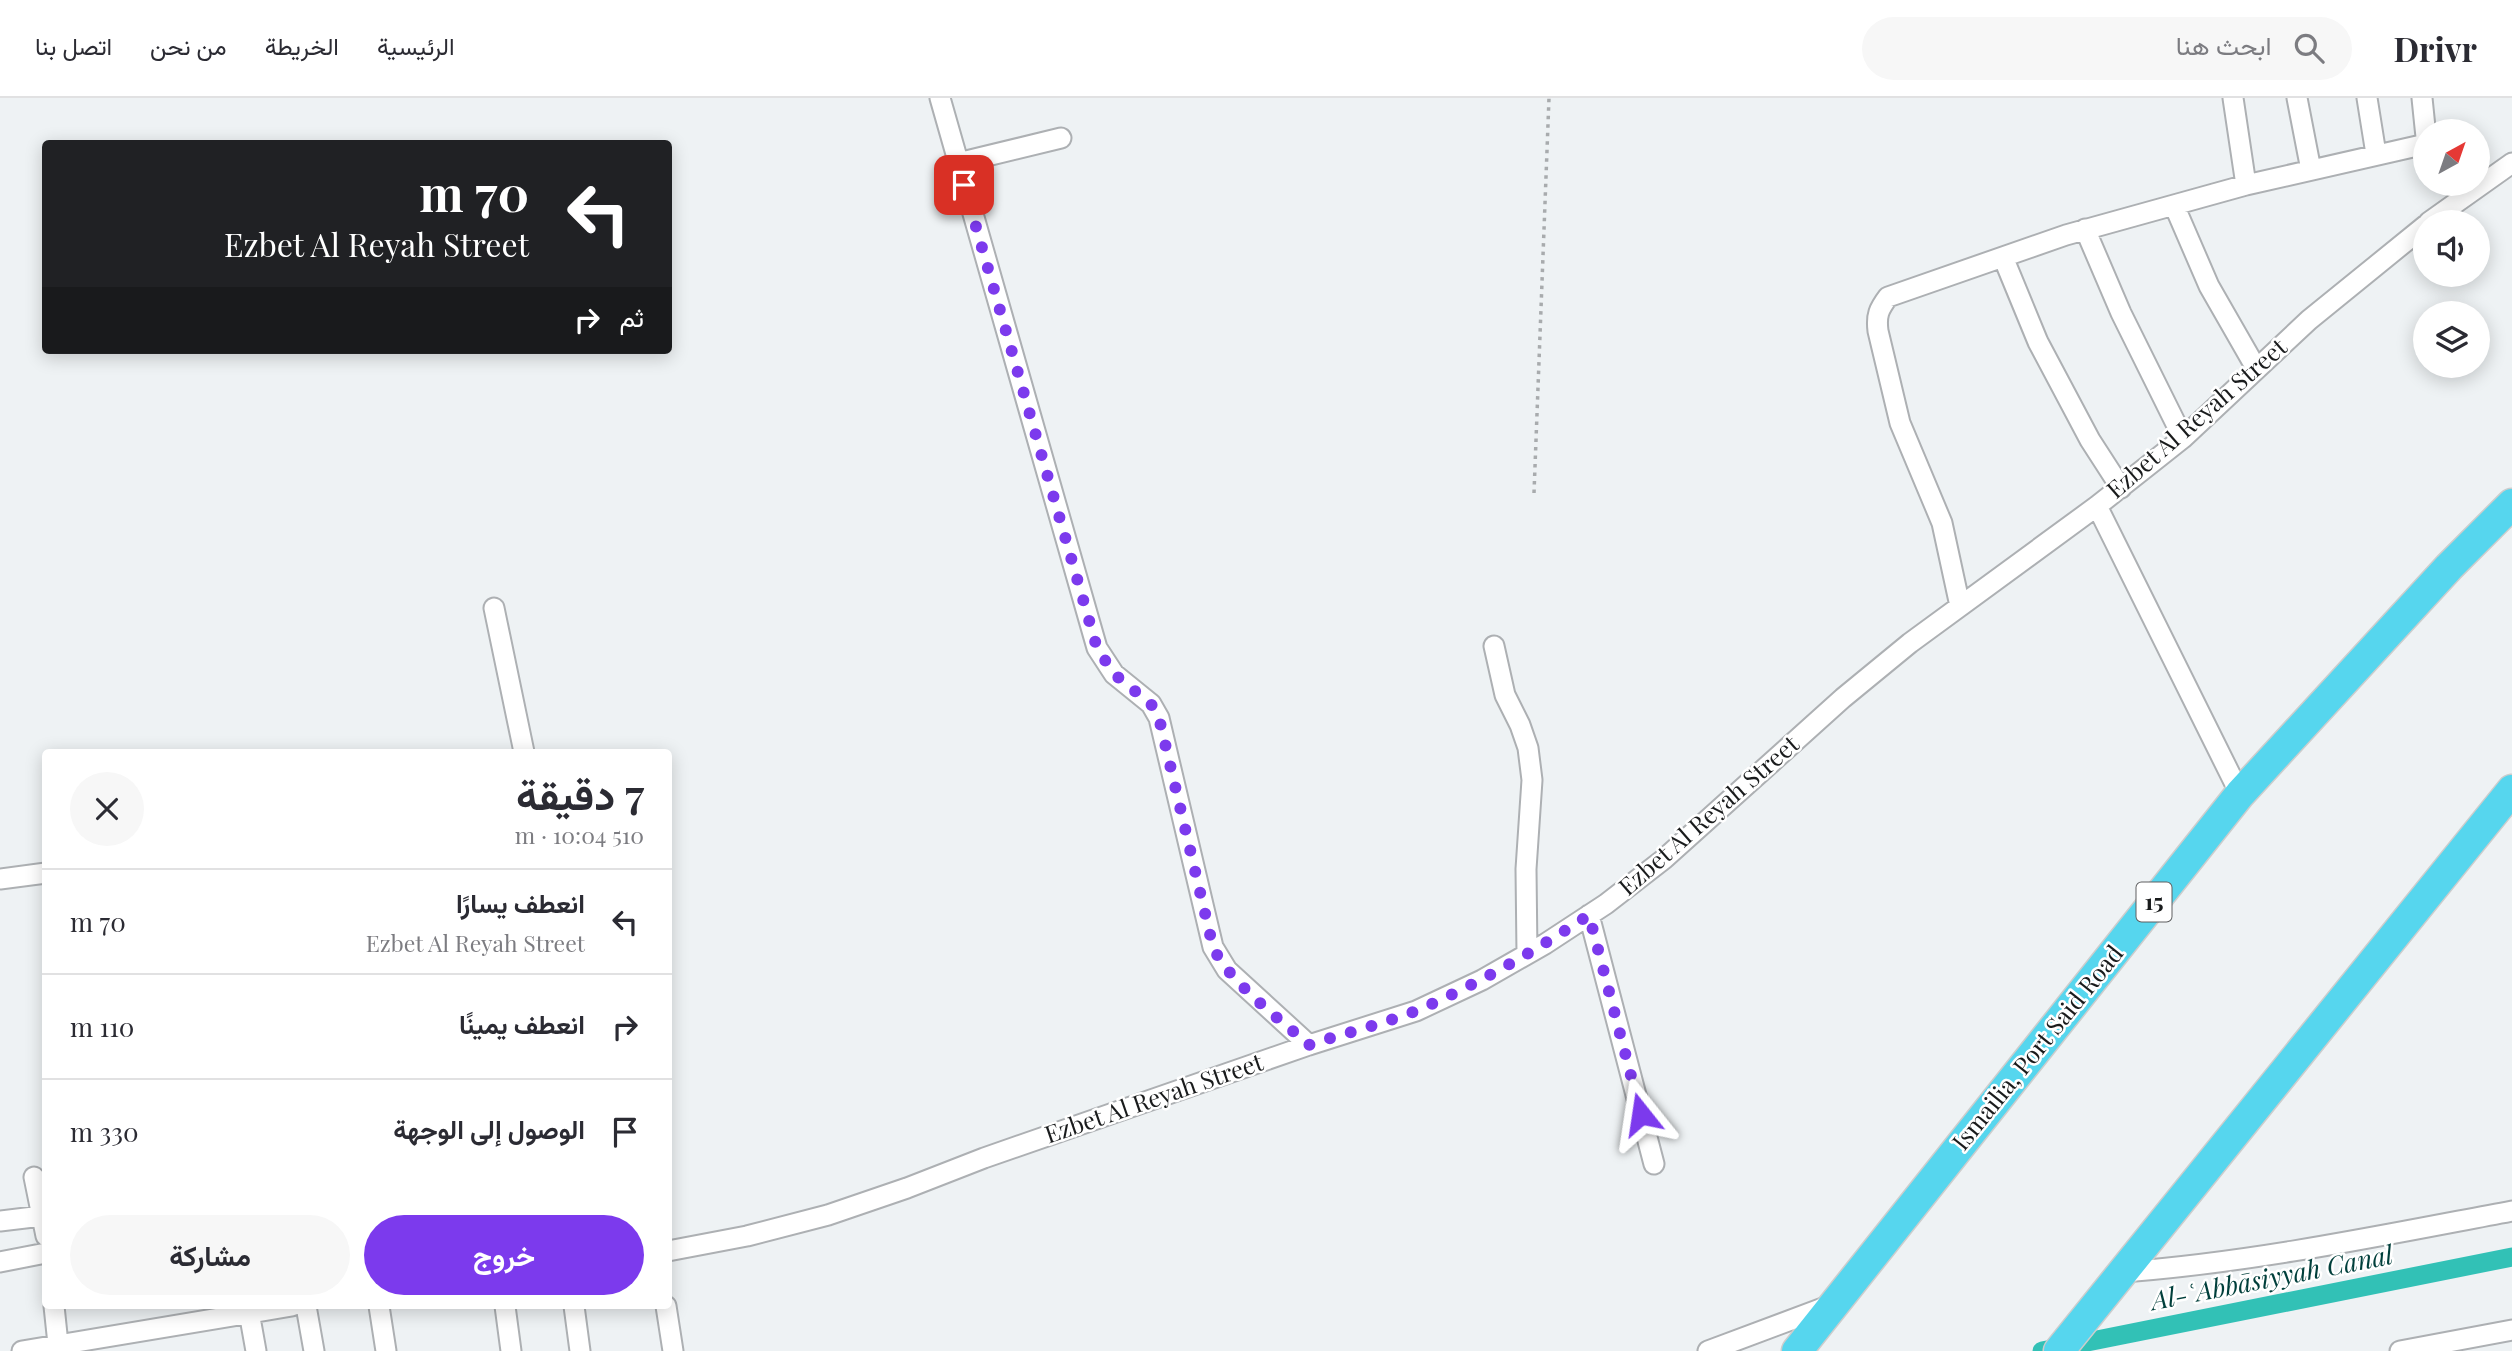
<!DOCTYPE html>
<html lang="ar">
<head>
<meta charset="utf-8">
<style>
	:root { --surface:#fff; --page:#f7f7f7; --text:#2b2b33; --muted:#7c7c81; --line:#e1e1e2; --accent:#7c3aed }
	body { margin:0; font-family:"Playfair Display",Vazirmatn,serif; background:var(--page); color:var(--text); direction:rtl; height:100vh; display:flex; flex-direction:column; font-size:26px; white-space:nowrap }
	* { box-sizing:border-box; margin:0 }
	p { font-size:23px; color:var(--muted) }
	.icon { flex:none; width:38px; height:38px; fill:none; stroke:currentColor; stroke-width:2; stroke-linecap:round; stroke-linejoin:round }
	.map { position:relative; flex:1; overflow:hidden; direction:ltr }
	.sheet { position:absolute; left:42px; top:651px; width:630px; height:560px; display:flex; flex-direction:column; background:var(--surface); border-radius:7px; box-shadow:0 4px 18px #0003; direction:rtl }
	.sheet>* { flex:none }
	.top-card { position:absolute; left:42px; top:42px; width:630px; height:214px; border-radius:7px; box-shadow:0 4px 18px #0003; direction:rtl; background:#202124; color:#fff; overflow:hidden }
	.needle { width:46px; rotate:40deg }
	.controls { position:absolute; left:2413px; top:21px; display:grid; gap:14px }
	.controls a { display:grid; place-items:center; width:77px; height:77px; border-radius:50%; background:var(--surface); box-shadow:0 4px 18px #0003; font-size:35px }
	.pin { position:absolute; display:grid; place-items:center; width:60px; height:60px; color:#fff; margin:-30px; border-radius:14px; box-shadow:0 4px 10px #0006 }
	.me { position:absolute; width:77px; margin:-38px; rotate:345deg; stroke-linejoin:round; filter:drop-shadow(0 0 5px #0008) }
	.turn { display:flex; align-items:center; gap:24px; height:147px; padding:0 28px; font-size:32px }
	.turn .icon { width:91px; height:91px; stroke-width:2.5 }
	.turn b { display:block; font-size:49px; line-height:60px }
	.then { display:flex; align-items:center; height:66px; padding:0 28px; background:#0003; gap:14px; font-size:26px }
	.round { display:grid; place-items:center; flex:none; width:74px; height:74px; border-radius:37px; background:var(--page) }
	.head { display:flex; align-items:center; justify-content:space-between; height:119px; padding:0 28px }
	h1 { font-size:42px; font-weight:700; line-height:52px }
	.action { display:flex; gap:14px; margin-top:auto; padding:14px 28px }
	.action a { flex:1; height:80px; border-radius:42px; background:var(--accent); color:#fff; font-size:28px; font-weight:700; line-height:80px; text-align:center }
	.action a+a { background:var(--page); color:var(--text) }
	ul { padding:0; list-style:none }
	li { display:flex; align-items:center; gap:21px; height:105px; padding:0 28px; border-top:2px solid var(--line) }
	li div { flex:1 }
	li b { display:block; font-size:26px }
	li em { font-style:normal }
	header { display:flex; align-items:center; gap:42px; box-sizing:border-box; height:98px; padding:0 35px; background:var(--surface); border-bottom:2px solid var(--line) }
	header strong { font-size:33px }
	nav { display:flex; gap:38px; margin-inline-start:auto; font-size:24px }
	.search { width:490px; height:63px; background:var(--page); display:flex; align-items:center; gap:18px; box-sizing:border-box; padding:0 24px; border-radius:38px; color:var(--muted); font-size:26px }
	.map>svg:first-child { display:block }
</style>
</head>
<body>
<header>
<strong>Drivr</strong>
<div class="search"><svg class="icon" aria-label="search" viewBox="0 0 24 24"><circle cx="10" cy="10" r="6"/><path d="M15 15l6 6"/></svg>ابحث هنا</div>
<nav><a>الرئيسية</a><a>الخريطة</a><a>من نحن</a><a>اتصل بنا</a></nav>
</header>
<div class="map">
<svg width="2512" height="1253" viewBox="0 0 2512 1253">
	<rect width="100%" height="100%" fill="#eef2f4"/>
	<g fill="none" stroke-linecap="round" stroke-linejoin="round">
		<!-- canal -->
		<path stroke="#32c1b6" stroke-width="19" d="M 2042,1253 L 2512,1159"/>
		<defs>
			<path id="minor" d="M 940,0 L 1097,550 L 1114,576 L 1151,606 L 1159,620 L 1213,849 L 1227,872 L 1309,947
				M 2233,0 L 2246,87
				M 2297,0 L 2311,72
				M 2367,0 L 2376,56
				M 2422,0 L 2426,39
				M 958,65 L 1061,40
				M 2174,107 L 2209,188 L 2256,270
				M 2429,124 L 2512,65
				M 2085,131 L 2121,215 L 2183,340
				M 2003,159 L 2038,244 L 2090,342 L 2121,390
				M 2097,408 L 2240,696
				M 1960,508 L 1942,425 L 1900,325 L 1878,233 C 1876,217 1879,211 1888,199 L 2066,137 L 2246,87 L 2426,46
				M 494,510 L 524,654
				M 1494,548 L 1505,597 L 1520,627 L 1528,650 L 1532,682 L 1526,771 L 1527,856
				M 0,781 L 46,775
				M 1589,817 L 1654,1066
				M 34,1079 L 46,1138
				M 0,1123 L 42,1118
				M 668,1153 L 747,1138 L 828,1117 L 907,1090 L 984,1060 L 1309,947 L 1416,913 L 1482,882 L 1545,846 L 1606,806 L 1664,761 L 1843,600 L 1910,545 L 2097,408 L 2154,363 L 2183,340 L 2309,222 L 2426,127
				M 0,1164 L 46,1155
				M 2124,1174 C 2255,1164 2384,1137 2512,1113
				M 54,1208 L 58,1246
				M 306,1208 L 314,1253
				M 379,1208 L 386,1253
				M 505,1208 L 511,1253
				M 574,1208 L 580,1253
				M 666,1208 L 673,1253
				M 249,1214 L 256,1253
				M 22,1253 L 292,1208
				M 1708,1253 L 1831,1207
				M 2400,1253 L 2512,1232"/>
			<path id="highway" d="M 1797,1253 L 2240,696 L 2449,469 L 2512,406
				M 2059,1253 L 2512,692"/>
		</defs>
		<!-- minor casing -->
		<use href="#minor" stroke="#adb0b3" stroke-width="23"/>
		<!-- highway casing -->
		<use href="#highway" stroke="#cccdcd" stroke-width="33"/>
		<!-- path -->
		<path stroke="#a8abad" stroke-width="3.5" stroke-dasharray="3.5 5" stroke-linecap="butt" d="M 1534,395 L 1549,0"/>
		<!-- minor -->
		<use href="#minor" stroke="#fff" stroke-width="19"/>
		<!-- highway -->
		<use href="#highway" stroke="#56d6ee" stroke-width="30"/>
	</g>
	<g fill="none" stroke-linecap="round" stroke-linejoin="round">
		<!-- route -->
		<path stroke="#7c3aed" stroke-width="12" stroke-dasharray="0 21.6" d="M 964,87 L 1097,550 L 1114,576 L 1151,606 L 1159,620 L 1213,849 C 1229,884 1280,921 1309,947 C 1345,935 1383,926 1418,912 C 1478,886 1535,853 1589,817 L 1641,1016"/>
	</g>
	<g text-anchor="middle" stroke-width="5" stroke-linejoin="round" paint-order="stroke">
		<!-- shield labels -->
		<rect fill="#fff" stroke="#5e5f60" stroke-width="2" x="2136.5" y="784.5" width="35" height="39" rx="5"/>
		<g font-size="23" font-weight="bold" fill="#191b1c">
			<text x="2154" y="812">15</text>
		</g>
		<!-- street labels -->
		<g font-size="24" fill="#191b1c" stroke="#fff">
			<text transform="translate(2197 321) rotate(-41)" y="8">Ezbet Al Reyah Street</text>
			<text transform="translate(1709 718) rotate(-41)" y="8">Ezbet Al Reyah Street</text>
			<text transform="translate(2038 950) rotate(-51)" y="8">Ismailia, Port Said Road</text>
			<text transform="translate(1154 1001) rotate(-19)" y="8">Ezbet Al Reyah Street</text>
		</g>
		<!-- water labels -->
		<g font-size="26" font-style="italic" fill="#003f3b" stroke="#fff">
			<text transform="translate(2272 1180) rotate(-11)" y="9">Al-ʿAbbāsiyyah Canal</text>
		</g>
	</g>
</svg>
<div class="controls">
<a><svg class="needle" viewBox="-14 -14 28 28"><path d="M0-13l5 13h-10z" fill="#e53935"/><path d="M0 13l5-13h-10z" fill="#7c7c81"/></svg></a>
<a><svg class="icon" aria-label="sound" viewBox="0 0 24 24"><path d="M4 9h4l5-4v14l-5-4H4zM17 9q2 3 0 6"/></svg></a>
<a><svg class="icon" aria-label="layers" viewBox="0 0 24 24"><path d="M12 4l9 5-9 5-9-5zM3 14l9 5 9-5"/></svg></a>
</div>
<div class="pin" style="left:964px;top:87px;background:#d93025"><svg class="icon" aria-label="arrive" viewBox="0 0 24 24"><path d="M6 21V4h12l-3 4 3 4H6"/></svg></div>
<svg class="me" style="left:1641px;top:1016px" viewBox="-20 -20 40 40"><path d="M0-17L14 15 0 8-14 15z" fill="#7c3aed" stroke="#fff" stroke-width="4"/></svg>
<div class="top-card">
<div class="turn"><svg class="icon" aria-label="left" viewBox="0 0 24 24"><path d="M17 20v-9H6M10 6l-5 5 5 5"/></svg><div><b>70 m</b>Ezbet Al Reyah Street</div></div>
<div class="then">ثم<svg class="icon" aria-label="right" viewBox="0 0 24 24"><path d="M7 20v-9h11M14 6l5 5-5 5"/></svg></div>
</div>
<section class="sheet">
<div class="head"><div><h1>7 دقيقة</h1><p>510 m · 10:04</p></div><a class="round"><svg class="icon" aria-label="close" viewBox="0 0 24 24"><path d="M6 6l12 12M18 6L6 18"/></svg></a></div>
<ul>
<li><svg class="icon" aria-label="left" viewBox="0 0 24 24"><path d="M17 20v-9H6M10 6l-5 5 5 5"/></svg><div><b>انعطف يسارًا</b><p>Ezbet Al Reyah Street</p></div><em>70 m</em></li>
<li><svg class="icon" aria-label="right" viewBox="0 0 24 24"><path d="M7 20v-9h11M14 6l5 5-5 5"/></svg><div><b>انعطف يمينًا</b></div><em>110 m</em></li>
<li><svg class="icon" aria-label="arrive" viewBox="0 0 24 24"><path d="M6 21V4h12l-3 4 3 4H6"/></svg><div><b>الوصول إلى الوجهة</b></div><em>330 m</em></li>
</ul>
<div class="action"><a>خروج</a><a>مشاركة</a></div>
</section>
</div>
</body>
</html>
